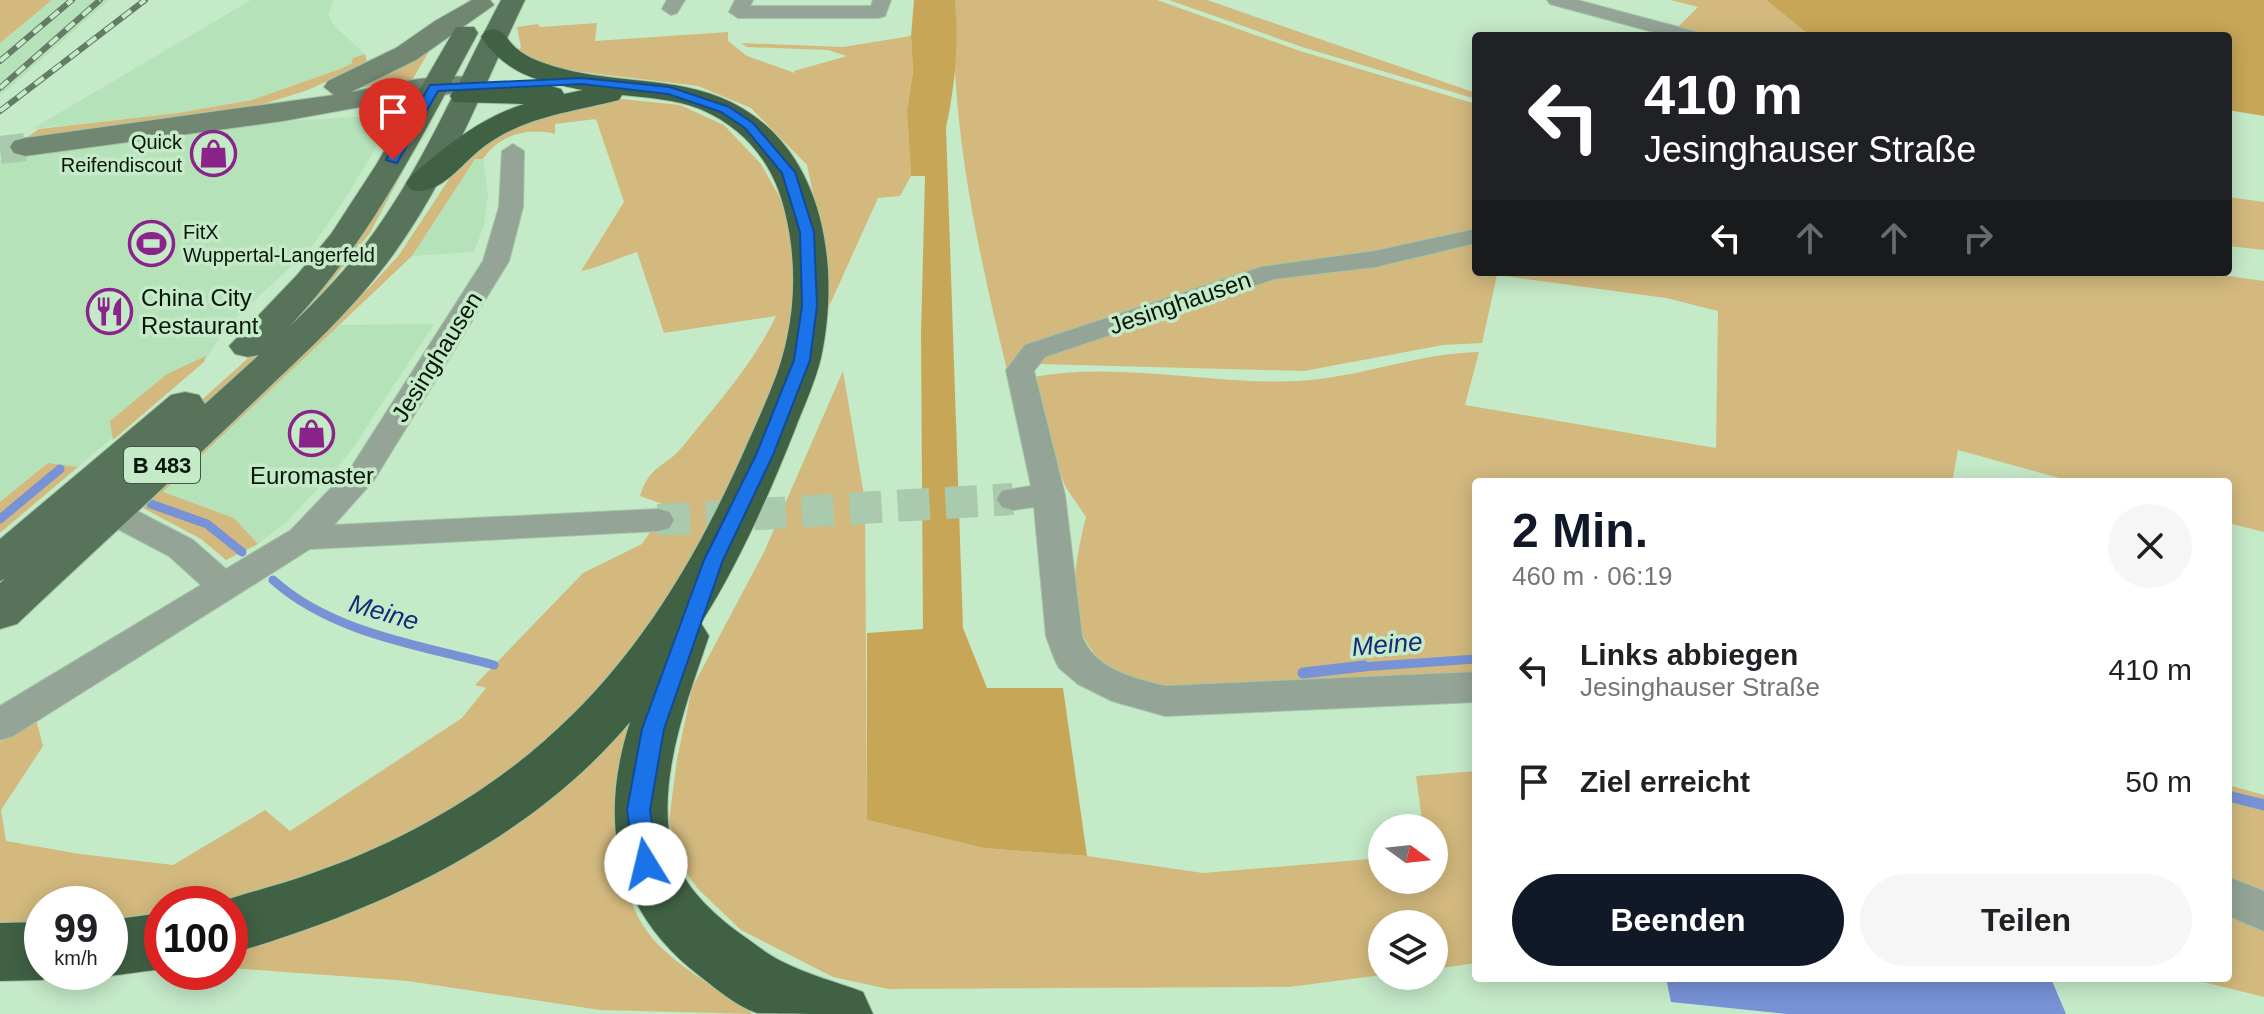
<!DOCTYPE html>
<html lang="de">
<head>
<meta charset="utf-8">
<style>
	:root { --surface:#fff; --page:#f6f6f6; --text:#202124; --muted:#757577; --accent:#111827 }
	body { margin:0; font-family:Arial,sans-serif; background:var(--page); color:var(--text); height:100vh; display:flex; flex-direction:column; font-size:30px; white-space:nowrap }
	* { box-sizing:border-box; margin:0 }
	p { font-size:26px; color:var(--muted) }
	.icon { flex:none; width:44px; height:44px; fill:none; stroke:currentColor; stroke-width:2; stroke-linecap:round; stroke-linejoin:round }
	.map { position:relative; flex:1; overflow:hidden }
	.side { position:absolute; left:1472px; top:478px; width:760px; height:504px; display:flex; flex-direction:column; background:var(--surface); border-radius:8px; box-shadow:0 4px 20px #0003 }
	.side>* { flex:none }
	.hud { position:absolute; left:1472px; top:32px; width:760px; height:244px; border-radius:8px; box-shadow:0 4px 20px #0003; background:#202124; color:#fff; overflow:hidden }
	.needle { width:52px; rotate:105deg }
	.tools { position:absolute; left:1368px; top:814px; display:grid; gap:16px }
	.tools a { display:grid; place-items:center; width:80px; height:80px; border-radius:50%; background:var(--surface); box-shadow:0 4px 20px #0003; font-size:40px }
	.speed { position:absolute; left:24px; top:886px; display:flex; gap:16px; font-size:40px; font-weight:700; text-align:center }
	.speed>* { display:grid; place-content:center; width:104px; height:104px; border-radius:50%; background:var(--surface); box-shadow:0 4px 20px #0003; line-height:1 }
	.speed small { font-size:20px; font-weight:400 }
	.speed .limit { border:12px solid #d22; background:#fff; color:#111 }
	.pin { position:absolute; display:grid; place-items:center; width:68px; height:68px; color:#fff; margin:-82px -34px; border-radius:50% 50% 50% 0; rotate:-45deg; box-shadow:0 0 8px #0007 }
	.pin .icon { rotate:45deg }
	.me { position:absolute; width:88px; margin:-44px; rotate:351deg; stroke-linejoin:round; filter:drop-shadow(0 0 6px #0008) }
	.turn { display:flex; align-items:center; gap:28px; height:168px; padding:0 40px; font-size:36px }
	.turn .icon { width:104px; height:104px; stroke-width:2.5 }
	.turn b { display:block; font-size:56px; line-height:68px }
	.lanes { display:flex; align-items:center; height:76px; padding:0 40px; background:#0003; justify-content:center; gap:40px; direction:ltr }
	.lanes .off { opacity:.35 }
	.round { display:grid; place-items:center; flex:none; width:84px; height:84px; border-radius:42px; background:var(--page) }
	.overview { display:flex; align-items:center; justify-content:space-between; height:136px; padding:0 40px }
	h1 { font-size:48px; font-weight:700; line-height:60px; color:var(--accent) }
	.cta { display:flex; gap:16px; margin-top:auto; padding:16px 40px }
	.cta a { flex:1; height:92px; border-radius:48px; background:var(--accent); color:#fff; font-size:32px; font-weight:700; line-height:92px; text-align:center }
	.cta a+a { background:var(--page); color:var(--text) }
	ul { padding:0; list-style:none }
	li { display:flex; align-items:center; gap:24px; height:112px; padding:0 40px }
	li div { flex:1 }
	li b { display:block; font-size:30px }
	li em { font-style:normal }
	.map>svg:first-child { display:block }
</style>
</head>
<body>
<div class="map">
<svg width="2264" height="1014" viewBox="0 0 2264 1014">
	<rect width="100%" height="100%" fill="#c5eac8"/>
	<!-- built -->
	<path fill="#b6e2ba" d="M 52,0 L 109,0 L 0,96 L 0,43 Z
		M 251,0 L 334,0 L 328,14 L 334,26 L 365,54 L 353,58 L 351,64 L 340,69 L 252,100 L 178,113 L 32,129 Z
		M 357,117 L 380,119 L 388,127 L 350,191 L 311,248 L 225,328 L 208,356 L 78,467 L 58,465 L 0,513 L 0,159 L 280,121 Z
		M 475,159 L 483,159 L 488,195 L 484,225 L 474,252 L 412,256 Z
		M 434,324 L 353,448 L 332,474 L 285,523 L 258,544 L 234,518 L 163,493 L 339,325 Z"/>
	<!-- green -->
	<path fill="#d3b97e" d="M 0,0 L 52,0 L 0,43 Z
		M 955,0 L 1157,0 L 1300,51 L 1476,104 L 1476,232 L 1372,255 L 1298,263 L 1024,349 L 1016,356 L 1011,386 C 987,289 963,187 956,86 C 953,57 957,29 955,0 Z
		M 1169,0 L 1207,0 L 1476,93 L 1476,99 L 1305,48 Z
		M 1670,0 L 1766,0 L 1788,17 L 2264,0 L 2228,36 L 1703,36 L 1676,29 L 1698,7 Z
		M 597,23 L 595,41 L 728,32 L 728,41 L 747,56 L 795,73 L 794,71 L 847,56 L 828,50 L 747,47 L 741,43 L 843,47 L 911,36 L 913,72 L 907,111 L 911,176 L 900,196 L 878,198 L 827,311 L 824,245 L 807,165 L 751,108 L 698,86 L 550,68 L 515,50 L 521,48 L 517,27 L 538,24 L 540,27 Z
		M 434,43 L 412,80 L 345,90 Z
		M 365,54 L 367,61 L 358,67 L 308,90 L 257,106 L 23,140 L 39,129 L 178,113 L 252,100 L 340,69 L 351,64 L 353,58 Z
		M 622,99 L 680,105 L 724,125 L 761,164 L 783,203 L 791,234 L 796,282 L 789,336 L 778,377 L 746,454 L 672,600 L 622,675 L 488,791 L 357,864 L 230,904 L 162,904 L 162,924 L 110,930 L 110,904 L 42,904 L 42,926 L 0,926 L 0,742 L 36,719 L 43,746 L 1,810 L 6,841 L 80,854 L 173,865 L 265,810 L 290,831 L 462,718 L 486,688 L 475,685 L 583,573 L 642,544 L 668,506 L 640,496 C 650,464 664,469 683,446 C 715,406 754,363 776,316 L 664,333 L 637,252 C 618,258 601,267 581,271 L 624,202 L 596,119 L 555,124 L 555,134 C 527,127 499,135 483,159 L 475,159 L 412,256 L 163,492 L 234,518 L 258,544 L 226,560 L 201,539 L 141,507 L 328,324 L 369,288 L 399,255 L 459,164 L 505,128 L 592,102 Z
		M 434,113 L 370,233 L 295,327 L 0,586 L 4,578 L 275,334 Z
		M 2228,197 L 2264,202 L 2264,250 L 2228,246 Z
		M 1476,239 L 1476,272 L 2199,272 L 2264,281 L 2264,532 L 2228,523 L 2228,482 L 2074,482 L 1958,450 L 1952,482 L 1476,482 L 1476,676 L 1190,692 C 1165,687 1135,684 1113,670 C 1060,635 1073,569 1086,517 L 1065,486 L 1033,390 L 1033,377 C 1118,361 1212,385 1297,381 C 1359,378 1418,353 1479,352 L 1465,405 L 1716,448 L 1718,311 L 1666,298 L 1497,275 L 1482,343 L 1443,345 L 1304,371 L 1039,364 L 1042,358 L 1271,277 Z
		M 206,356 L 204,362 L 113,440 L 110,421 L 167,374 Z
		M 843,371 L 865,501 L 867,820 L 984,848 L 1087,856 L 1203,873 L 1382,858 L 1382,880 L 1434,880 L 1434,828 L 1423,828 L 1416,776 L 1476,771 L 1476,963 L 1434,969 L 1434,924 L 1382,924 L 1382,975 L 1289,987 L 888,989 L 833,977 L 741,930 L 698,889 L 680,864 L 669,821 L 677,759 L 692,688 L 764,552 Z
		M 48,463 L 78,467 L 0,533 L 0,502 Z
		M 641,695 C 629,775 594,887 664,950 C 690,975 725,992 753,1014 L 600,1010 L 408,981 L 230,968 L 230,946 Z
		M 2228,785 L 2264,795 L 2264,997 L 2187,978 L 2228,978 Z"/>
	<!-- forest -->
	<path fill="#c7a757" d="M 914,0 L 955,0 C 959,44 955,86 946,128 L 963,628 L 987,688 L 1063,688 L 1087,856 L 984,848 L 867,820 L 867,633 L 923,629 L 921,335 L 925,176 L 911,176 L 907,111 L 913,72 L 911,36 Z
		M 1766,0 L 2264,0 L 2264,116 L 2228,110 L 2228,36 L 1825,36 L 1806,32 Z"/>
	<!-- water -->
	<path fill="#7892d6" d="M 1666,978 L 2019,978 L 2052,981 L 2066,1014 L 1787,1014 L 1671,1002 Z"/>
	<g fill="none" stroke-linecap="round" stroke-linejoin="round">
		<!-- stream-far1 -->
		<path stroke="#7892d6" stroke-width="9" d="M 151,504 L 207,524 L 242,552
			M 0,519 L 60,469
			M 273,580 C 332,633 419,645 494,665
			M 1347,668 L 1476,659"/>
		<!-- stream -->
		<path stroke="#7892d6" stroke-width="11" d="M 1303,673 L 1364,666
			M 2228,796 L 2264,805"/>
		<!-- street-tunnel -->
		<path stroke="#a9caac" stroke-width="32" stroke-dasharray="32 16" stroke-linecap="butt" d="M 658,520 L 1013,499"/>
		<!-- secondary-tunnel -->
		<path stroke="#a9caac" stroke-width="28" stroke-dasharray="28 14" stroke-linecap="butt" d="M 0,150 L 25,147"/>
		<defs>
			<path id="street" d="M 667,0 L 685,0 L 677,13 L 671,15 L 662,9 Z
				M 735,0 L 753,0 L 750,6 L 871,6 L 873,0 L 891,0 L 885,16 L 878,18 L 738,18 L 729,12 Z
				M 1547,0 L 1577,0 L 1697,32 L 1700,36 L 1668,36 L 1550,4 Z
				M 513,144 L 524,151 L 523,207 L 509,261 L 374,480 L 334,525 L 658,509 L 669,512 L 674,520 L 669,528 L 658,531 L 310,549 L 13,736 L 0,740 L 0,706 L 201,585 L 169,556 L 114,527 L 101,505 L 106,497 L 117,494 L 128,497 L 137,511 L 193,540 L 226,569 L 291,530 L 352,466 L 483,261 L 499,207 L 502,151 Z
				M 1476,229 L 1476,243 L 1375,267 L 1274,279 L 1045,357 L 1034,371 L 1065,495 L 1082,636 C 1094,669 1133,678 1165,686 L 1476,672 L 1476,702 L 1165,716 L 1112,701 L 1078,684 L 1059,668 L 1054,658 L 1046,636 L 1034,507 L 1013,510 L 1002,507 L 997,499 L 1002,491 L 1031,486 L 1006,370 L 1025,345 L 1261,267 L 1375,251 Z
				M 2228,877 L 2264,891 L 2264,931 L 2228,916 Z"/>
			<path id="secondary" d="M 472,0 L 490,0 L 494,5 L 416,60 L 351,92 C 387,85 444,70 480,79 L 484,85 L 480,91 L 410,98 L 283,121 L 25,156 L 14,153 L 10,147 L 14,141 L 25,138 L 334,95 L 324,87 L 328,81 L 396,48 L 435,21 Z"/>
			<path id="primary" d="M 501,0 L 525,0 C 482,89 447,184 387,263 C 350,312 305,353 261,395 C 181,473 98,547 17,624 L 0,629 L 0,583 L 5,579 L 0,581 L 0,539 L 171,395 L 185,392 L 199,395 L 205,404 L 259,355 L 248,357 L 235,354 L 229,346 L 297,275 L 331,234 L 376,165 L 456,27 L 474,27 L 478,33 C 422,136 371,240 289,327 C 320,297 350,266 375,231 C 426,160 460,77 501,0 Z"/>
			<path id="highway" d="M 494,29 C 506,32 507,40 516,48 C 527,58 545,64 560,68 C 620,85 687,75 742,108 C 826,158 840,270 821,358 C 815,383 803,408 794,432 C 768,497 739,563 701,623 L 709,636 C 687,702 650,794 677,863 C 689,892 717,917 742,935 C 755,944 768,955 783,962 C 808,975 837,982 863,992 L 873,1014 C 847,1014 778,1014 757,1013 C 736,1006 718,990 701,977 C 614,911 598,822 630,722 C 528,843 379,910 230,954 L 230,904 L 215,904 C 247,892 281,885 313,873 C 395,845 478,799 543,742 C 638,660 700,553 749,440 C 764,406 780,373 787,338 C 796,297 795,252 785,212 C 774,164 745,128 700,109 C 675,99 648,98 622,95 L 619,100 C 572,112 527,116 486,145 C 463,161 441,197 411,190 L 406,183 L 411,176 C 447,146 478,119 524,104 L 454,102 L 450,96 L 454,90 L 551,86 L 561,89 L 564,94 L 583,90 C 539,81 508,76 481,37 L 485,31 Z
				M 162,913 L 162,969 L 110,976 L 99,972 L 110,972 L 110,920 Z
				M 42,922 L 42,972 L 61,972 L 42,980 L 0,981 L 0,923 Z"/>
		</defs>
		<!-- street casing -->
		<use href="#street" stroke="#a3c4a6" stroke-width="2"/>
		<!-- secondary casing -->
		<use href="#secondary" stroke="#a3c4a6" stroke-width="2"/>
		<!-- primary casing -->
		<use href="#primary" stroke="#a3c4a6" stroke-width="2"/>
		<!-- highway casing -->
		<use href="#highway" stroke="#a3c4a6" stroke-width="2"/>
		<!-- street -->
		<use href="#street" fill="#94a496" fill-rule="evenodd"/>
		<!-- secondary -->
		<use href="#secondary" fill="#718772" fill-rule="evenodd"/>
		<!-- primary -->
		<use href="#primary" fill="#577359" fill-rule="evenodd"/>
		<!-- highway -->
		<use href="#highway" fill="#406144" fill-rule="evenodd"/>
		<defs>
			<path id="rail" d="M 0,61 L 72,0
				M 0,88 L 100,0
				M 0,111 L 145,0"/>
		</defs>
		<!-- rail casing -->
		<use href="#rail" stroke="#647c66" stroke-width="6"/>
		<!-- rail -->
		<use href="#rail" stroke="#c5eac8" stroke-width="4" stroke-dasharray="11" stroke-linecap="butt"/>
	</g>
	<!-- route -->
	<path fill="#1a73e8" stroke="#114b97" stroke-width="2" d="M 582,78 L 670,87 L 729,107 L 753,123 L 795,172 L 814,232 L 817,306 L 810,360 L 773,455 L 723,560 L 664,729 L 650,810 L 658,864 L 655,872 L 646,875 L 638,872 L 635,864 L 627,810 L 642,729 L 704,560 L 756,455 L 794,360 L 802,306 L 800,232 L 782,173 L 745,128 L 721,112 L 668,94 L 582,84 L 438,91 L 397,163 L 386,160 L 430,85 Z"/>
	<!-- icons -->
	<defs>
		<symbol id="shop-ring" viewBox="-11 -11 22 22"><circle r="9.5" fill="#c5eac8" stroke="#8a248b" stroke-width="1.5"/><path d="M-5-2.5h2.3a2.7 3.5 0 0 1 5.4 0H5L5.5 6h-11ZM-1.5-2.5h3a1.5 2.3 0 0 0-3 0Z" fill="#8a248b"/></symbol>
		<symbol id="stadium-ring" viewBox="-11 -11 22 22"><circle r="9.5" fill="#c5eac8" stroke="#8a248b" stroke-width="1.5"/><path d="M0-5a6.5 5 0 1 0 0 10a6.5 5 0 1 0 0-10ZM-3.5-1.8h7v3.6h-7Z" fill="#8a248b"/></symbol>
		<symbol id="restaurant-ring" viewBox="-11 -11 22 22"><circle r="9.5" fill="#c5eac8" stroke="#8a248b" stroke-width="1.5"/><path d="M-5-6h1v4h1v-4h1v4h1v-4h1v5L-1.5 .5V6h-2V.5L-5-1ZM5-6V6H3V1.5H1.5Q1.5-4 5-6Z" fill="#8a248b"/></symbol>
	</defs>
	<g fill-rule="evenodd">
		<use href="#shop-ring" x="188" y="128" width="51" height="51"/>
		<use href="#stadium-ring" x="126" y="218" width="51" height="51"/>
		<use href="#restaurant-ring" x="84" y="286" width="51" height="51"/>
		<use href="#shop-ring" x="286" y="408" width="51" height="51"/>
	</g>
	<g text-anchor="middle" stroke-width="7" stroke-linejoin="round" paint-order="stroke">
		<!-- far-poi labels -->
		<g font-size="20" fill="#09160a" stroke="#c5eac8" text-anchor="end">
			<text x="182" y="149">Quick<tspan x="182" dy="23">Reifendiscout</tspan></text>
			<text x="183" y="239" text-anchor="start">FitX<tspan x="183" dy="23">Wuppertal-Langerfeld</tspan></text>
		</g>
		<!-- shield labels -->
		<rect fill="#c5eac8" stroke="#415643" stroke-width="2" x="124" y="447" width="76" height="36" rx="6"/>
		<g font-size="22" font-weight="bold" fill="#09160a">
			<text x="162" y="473">B 483</text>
		</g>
		<!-- poi labels -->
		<g font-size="24" fill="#09160a" stroke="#c5eac8" text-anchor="start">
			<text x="141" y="306">China City<tspan x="141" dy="28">Restaurant</tspan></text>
			<text x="312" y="484" text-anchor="middle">Euromaster</text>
		</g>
		<!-- street labels -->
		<g font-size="24" fill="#09160a" stroke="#c5eac8">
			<text transform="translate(1180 303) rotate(-19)" y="8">Jesinghausen</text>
			<text transform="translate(437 357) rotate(-58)" y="8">Jesinghausen</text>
		</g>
		<!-- water labels -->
		<g font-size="26" font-style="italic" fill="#172a79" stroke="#c5eac8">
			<text transform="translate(384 612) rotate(16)" y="9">Meine</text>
			<text transform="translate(1387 644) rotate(-5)" y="9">Meine</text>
		</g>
	</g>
</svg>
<div class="tools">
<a><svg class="needle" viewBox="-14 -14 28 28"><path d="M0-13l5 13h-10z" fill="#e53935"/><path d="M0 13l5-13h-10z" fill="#757577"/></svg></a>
<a><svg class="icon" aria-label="layers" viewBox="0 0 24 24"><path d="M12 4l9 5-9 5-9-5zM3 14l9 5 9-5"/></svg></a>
</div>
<div class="speed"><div>99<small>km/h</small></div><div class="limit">100</div></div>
<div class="pin" style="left:393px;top:160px;background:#d93025"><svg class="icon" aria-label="arrive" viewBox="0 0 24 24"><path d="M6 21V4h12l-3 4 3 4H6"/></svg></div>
<svg class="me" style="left:646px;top:864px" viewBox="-20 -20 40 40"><circle r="19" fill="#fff"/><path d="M0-13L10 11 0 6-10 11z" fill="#1a73e8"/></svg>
<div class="hud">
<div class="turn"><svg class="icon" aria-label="left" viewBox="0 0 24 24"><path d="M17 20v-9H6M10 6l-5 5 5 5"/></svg><div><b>410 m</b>Jesinghauser Straße</div></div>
<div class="lanes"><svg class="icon" aria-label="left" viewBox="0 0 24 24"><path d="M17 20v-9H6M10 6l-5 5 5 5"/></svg><svg class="icon off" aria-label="ahead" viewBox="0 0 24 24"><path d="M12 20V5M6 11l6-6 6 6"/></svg><svg class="icon off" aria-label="ahead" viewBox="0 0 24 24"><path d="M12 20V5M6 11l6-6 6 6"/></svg><svg class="icon off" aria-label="right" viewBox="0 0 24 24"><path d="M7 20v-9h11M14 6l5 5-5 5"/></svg></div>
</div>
<section class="side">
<div class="overview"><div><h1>2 Min.</h1><p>460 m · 06:19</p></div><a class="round"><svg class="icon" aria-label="close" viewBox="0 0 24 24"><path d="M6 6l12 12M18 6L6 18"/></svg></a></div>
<ul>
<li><svg class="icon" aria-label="left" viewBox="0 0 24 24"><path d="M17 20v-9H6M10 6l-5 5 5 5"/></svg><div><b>Links abbiegen</b><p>Jesinghauser Straße</p></div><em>410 m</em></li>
<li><svg class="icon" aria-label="arrive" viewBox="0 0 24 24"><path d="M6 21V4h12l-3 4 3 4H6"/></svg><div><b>Ziel erreicht</b></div><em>50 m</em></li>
</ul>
<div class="cta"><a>Beenden</a><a>Teilen</a></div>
</section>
</div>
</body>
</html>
